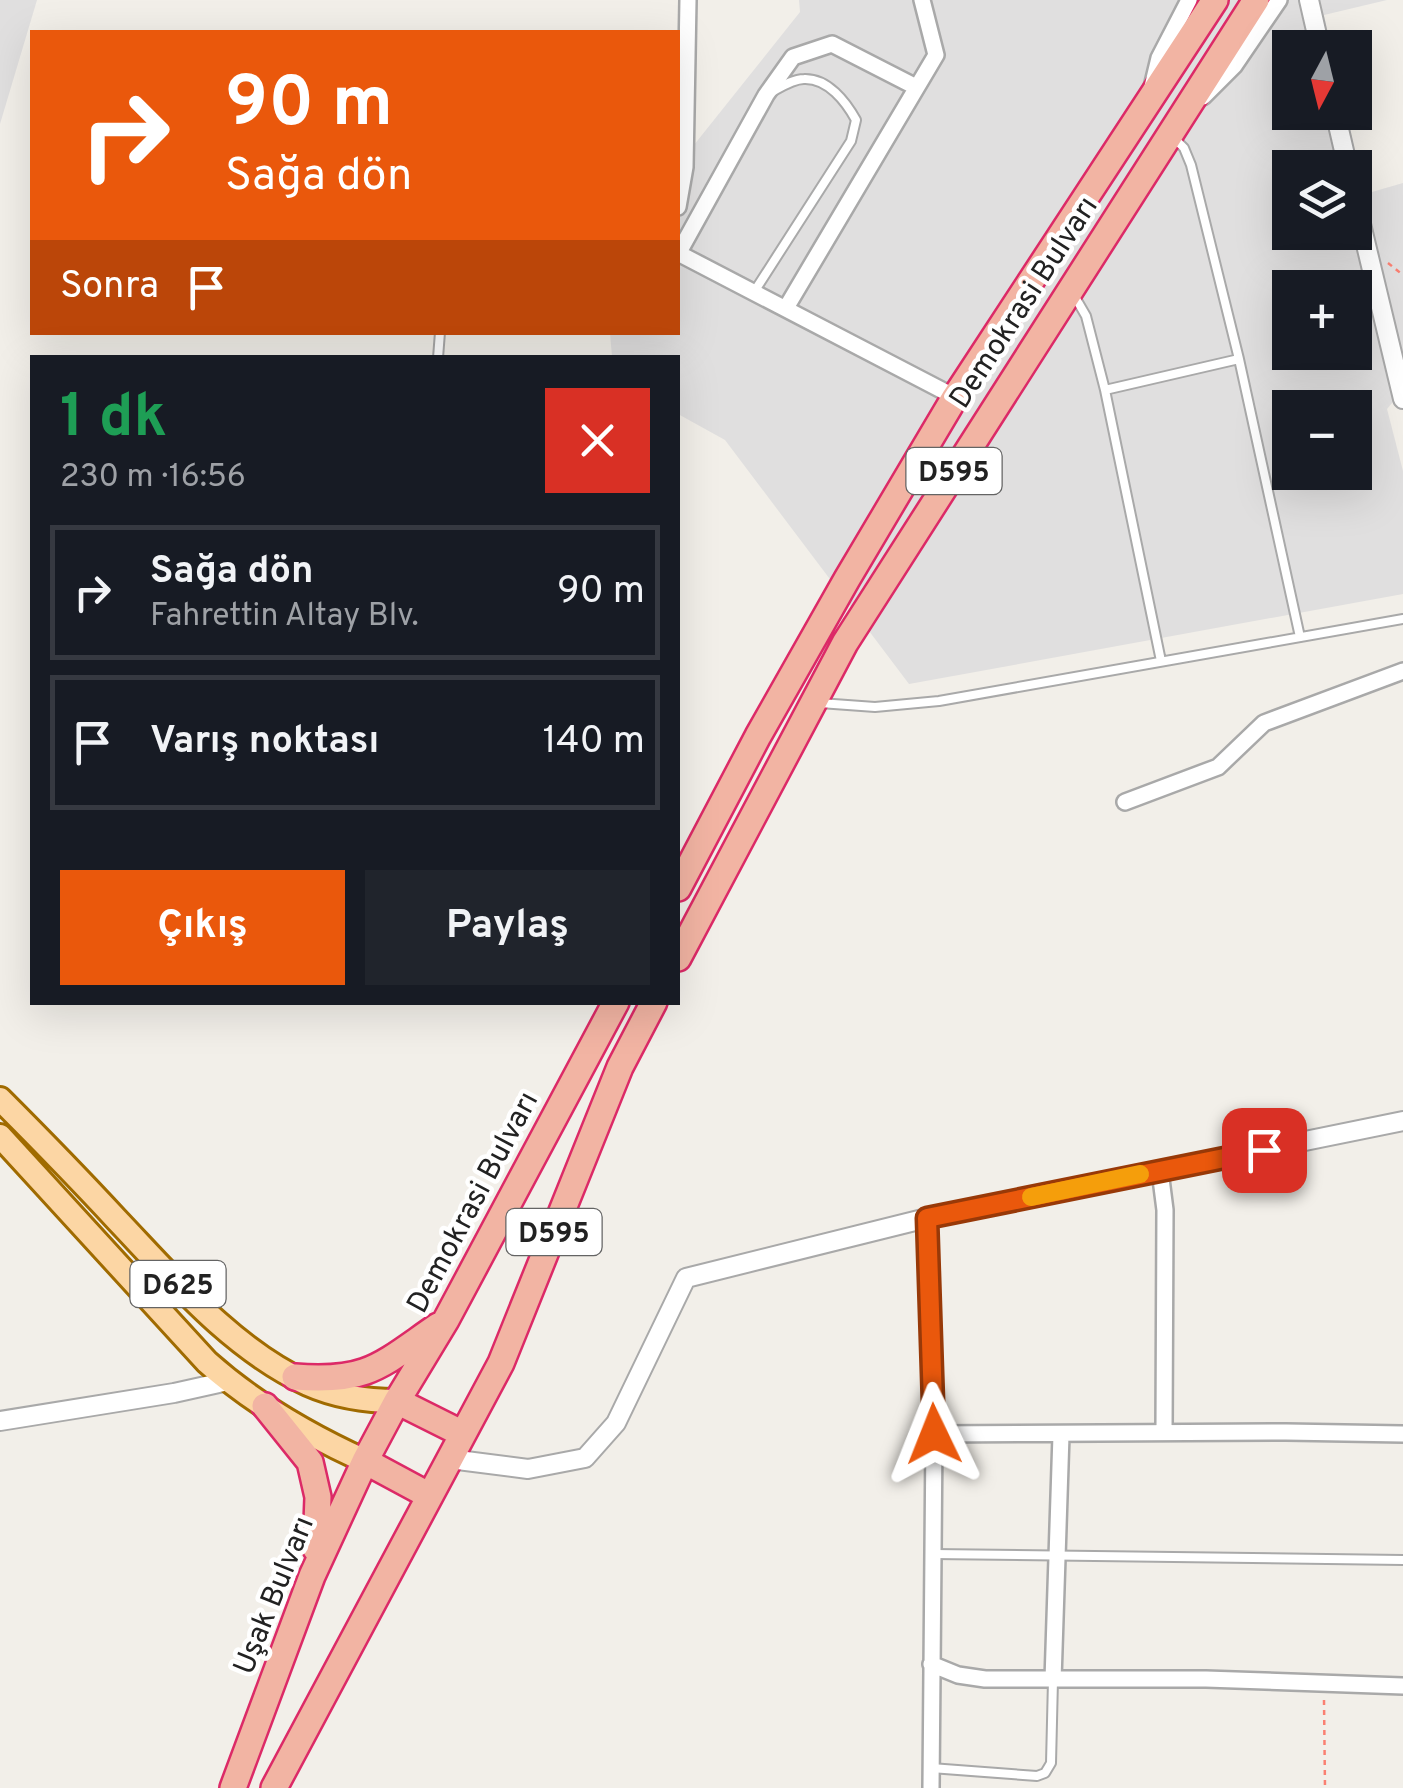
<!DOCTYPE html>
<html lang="tr">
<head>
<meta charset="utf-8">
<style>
	:root { --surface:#171b24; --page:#20242c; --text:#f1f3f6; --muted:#9ea1a6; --line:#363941; --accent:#ea580c }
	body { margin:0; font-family:Overpass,sans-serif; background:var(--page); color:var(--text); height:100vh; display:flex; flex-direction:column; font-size:38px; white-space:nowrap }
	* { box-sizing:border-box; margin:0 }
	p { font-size:32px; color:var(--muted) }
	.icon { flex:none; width:55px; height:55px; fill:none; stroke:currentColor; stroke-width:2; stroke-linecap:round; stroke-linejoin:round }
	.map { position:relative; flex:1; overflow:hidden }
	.side { position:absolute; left:30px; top:355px; width:650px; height:650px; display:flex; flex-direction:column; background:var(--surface); border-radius:0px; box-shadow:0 10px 40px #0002 }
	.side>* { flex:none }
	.guide { position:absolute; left:30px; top:30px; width:650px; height:305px; border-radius:0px; box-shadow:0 10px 40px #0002; background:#ea580c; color:#fff; overflow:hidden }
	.needle { width:65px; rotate:187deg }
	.controls { position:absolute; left:1272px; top:30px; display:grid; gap:20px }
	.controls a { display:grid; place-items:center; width:100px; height:100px; border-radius:0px; background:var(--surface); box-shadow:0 10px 40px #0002; font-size:50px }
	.pin { position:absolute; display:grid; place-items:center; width:85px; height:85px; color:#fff; margin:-42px; border-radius:20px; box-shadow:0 5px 15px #0006 }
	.me { position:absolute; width:110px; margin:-55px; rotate:358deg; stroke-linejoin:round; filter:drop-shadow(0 0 8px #0008) }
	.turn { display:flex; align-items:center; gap:35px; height:210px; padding:0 30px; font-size:45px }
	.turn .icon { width:130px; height:130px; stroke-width:2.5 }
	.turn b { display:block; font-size:70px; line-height:85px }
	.then { display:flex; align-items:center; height:95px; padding:0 30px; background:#0003; gap:20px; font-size:38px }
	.round { display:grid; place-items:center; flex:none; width:105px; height:105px; border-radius:0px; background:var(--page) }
	.headline { display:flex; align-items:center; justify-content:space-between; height:170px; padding:0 30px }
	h1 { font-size:60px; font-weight:700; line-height:75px; color:#1e9e55 }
	.cta { display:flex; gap:20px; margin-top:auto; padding:20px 30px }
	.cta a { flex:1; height:115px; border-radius:0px; background:var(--accent); color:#fff; font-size:40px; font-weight:700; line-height:115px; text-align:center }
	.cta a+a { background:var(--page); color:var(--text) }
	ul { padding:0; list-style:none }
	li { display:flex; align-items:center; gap:30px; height:135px; margin:0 20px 15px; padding:0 10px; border:5px solid var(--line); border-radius:0px }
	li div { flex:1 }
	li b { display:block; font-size:38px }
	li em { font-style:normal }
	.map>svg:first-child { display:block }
</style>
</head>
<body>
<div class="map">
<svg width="1403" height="1788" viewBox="0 0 1403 1788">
	<rect width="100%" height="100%" fill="#f2efe9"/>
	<!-- residential -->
	<path fill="#e0dfdf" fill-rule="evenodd" d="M 0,0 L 37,0 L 0,124 Z
		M 799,0 L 1387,0 L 1324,15 L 1331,47 L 1290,48 L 1290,112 L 1346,113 L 1365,194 L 1403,183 L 1403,390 L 1387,409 L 1403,471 L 1403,594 L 909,684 L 725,440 L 678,414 L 678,358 L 612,357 L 610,333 L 678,332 L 678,165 L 800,12 ZM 1290,168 L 1355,168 L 1355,232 L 1290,232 ZM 1290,288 L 1355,288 L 1355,352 L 1290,352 ZM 1290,408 L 1355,408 L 1355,472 L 1290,472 Z"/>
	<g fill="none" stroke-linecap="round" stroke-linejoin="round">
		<defs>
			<path id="service" d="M 1175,139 L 1184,148 L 1191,165 L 1239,359 L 1300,637
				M 754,292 L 851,141 L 856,120 C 846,102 828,78 804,79 C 793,79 781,87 772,92
				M 1075,297 L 1086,316 L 1105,390 L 1161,661
				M 438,358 L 440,332
				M 1105,390 L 1239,359
				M 820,703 L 875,707 L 939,701 L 1403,619
				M 933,1554 L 1403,1560
				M 931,1768 L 1037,1776 L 1045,1773 L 1051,1763 L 1053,1680"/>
			<path id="minor" d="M 1152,87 L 1159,58 L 1189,0
				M 1203,97 L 1234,66 L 1279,0
				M 678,207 L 685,167 L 688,0
				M 678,253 L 955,397
				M 678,254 L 766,95 L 793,57 L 832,44 L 916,87
				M 786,308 L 936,55 L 922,0
				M 1125,802 L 1218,767 L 1264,723 L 1403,671
				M 1160,1171 L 1165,1210 L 1164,1432
				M 927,1218 L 934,1434 L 931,1788
				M 934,1434 L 1286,1432 L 1403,1434
				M 931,1664 L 958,1675 L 985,1679 L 1206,1679 L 1403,1686
				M 1053,1680 L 1061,1435"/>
			<path id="tertiary" d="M 1309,0 L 1320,48
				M 1335,112 L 1348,168
				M 1355,199 L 1403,399
				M 0,1421 L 174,1393 L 228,1381
				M 450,1459 L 528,1469 L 585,1458 L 616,1423 L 686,1278 L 927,1218 L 1403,1121"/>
			<path id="primary" d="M 0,1099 C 40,1139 79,1179 117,1220 C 174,1280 232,1349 308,1384 C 337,1397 366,1401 397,1401
				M 0,1136 L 207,1362 C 254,1404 308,1435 365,1461"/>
			<path id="trunk" d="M 678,888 L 758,736 L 847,579 L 955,397 L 1215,0
				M 678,958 L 845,643 L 1256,0
				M 295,1377 C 368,1383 381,1365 438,1326
				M 397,1401 L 463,1434
				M 265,1406 L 310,1462 L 318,1497 L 316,1549
				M 365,1461 L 430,1496
				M 233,1788 L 312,1576 L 365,1461 L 397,1401 L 446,1320 L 616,1002
				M 274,1788 L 501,1363 L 620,1067 L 654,1002"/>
		</defs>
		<!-- service casing -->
		<use href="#service" stroke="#a9a9a9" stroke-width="12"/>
		<!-- minor casing -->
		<use href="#minor" stroke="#a9a9a9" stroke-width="20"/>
		<!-- tertiary casing -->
		<use href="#tertiary" stroke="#a9a9a9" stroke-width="22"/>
		<!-- primary casing -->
		<use href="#primary" stroke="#a06b00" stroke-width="28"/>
		<!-- trunk casing -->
		<use href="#trunk" stroke="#dc2a67" stroke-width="30"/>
		<!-- path -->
		<path stroke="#fa8072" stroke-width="2.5" stroke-dasharray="5 5" stroke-linecap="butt" d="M 1388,263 L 1403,275
			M 1324,1700 L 1325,1788"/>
		<!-- service -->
		<use href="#service" stroke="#fff" stroke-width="8"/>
		<!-- minor -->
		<use href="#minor" stroke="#fff" stroke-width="15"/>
		<!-- tertiary -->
		<use href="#tertiary" stroke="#fff" stroke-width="18"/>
		<!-- primary -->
		<use href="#primary" stroke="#fcd6a4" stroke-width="22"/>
		<!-- trunk -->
		<use href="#trunk" stroke="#f2b4a3" stroke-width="25"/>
	</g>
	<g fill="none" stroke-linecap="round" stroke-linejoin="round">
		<defs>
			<path id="route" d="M 934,1434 L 927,1218 L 1264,1150"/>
		</defs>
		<!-- route casing -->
		<use href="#route" stroke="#983908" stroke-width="25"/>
		<!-- route -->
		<use href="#route" stroke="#ea580c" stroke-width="18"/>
		<!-- slow -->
		<path stroke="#f59e0b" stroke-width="18" d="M 1031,1197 L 1140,1174"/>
	</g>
	<g text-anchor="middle" stroke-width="9" stroke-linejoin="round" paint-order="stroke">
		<!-- shield labels -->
		<g fill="#fff" stroke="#646464" stroke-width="2.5">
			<rect x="906.5" y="448" width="95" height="46" rx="8"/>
			<rect x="506.5" y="1209" width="95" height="46" rx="8"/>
			<rect x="130.5" y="1261" width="95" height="46" rx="8"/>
		</g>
		<g font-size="28" font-weight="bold" fill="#222">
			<text x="954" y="481">D595</text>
			<text x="554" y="1242">D595</text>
			<text x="178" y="1294">D625</text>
		</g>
		<!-- street labels -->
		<g font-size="30" fill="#222" stroke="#fff">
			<text transform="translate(1023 302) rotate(-57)" y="10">Demokrasi Bulvarı</text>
			<text transform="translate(472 1202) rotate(-62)" y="10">Demokrasi Bulvarı</text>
			<text transform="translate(273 1595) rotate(-68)" y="10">Uşak Bulvarı</text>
		</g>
	</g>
</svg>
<div class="controls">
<a><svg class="needle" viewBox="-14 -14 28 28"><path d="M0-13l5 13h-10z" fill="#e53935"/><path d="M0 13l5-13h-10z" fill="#9ea1a6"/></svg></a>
<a><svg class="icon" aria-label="layers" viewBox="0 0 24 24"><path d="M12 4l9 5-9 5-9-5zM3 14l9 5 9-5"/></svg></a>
<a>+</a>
<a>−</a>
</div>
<div class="pin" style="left:1264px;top:1150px;background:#d93025"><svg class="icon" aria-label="arrive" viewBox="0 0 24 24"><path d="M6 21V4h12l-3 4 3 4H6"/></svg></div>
<svg class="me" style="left:934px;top:1434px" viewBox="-20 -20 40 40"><path d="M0-17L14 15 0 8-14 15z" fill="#ea580c" stroke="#fff" stroke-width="4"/></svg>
<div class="guide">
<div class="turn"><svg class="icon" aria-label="right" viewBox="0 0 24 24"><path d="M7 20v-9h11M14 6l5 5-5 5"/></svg><div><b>90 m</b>Sağa dön</div></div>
<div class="then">Sonra<svg class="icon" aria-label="arrive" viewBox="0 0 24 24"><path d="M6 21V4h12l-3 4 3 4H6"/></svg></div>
</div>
<section class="side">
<div class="headline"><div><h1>1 dk</h1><p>230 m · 16:56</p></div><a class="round" style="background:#d93025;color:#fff"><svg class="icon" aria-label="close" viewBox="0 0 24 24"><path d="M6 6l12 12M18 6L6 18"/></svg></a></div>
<ul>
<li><svg class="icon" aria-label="right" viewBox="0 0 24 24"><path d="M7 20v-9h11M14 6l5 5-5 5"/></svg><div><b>Sağa dön</b><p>Fahrettin Altay Blv.</p></div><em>90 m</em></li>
<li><svg class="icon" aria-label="arrive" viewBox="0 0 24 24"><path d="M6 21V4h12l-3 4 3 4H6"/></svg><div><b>Varış noktası</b></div><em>140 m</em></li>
</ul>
<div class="cta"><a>Çıkış</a><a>Paylaş</a></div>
</section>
</div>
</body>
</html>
